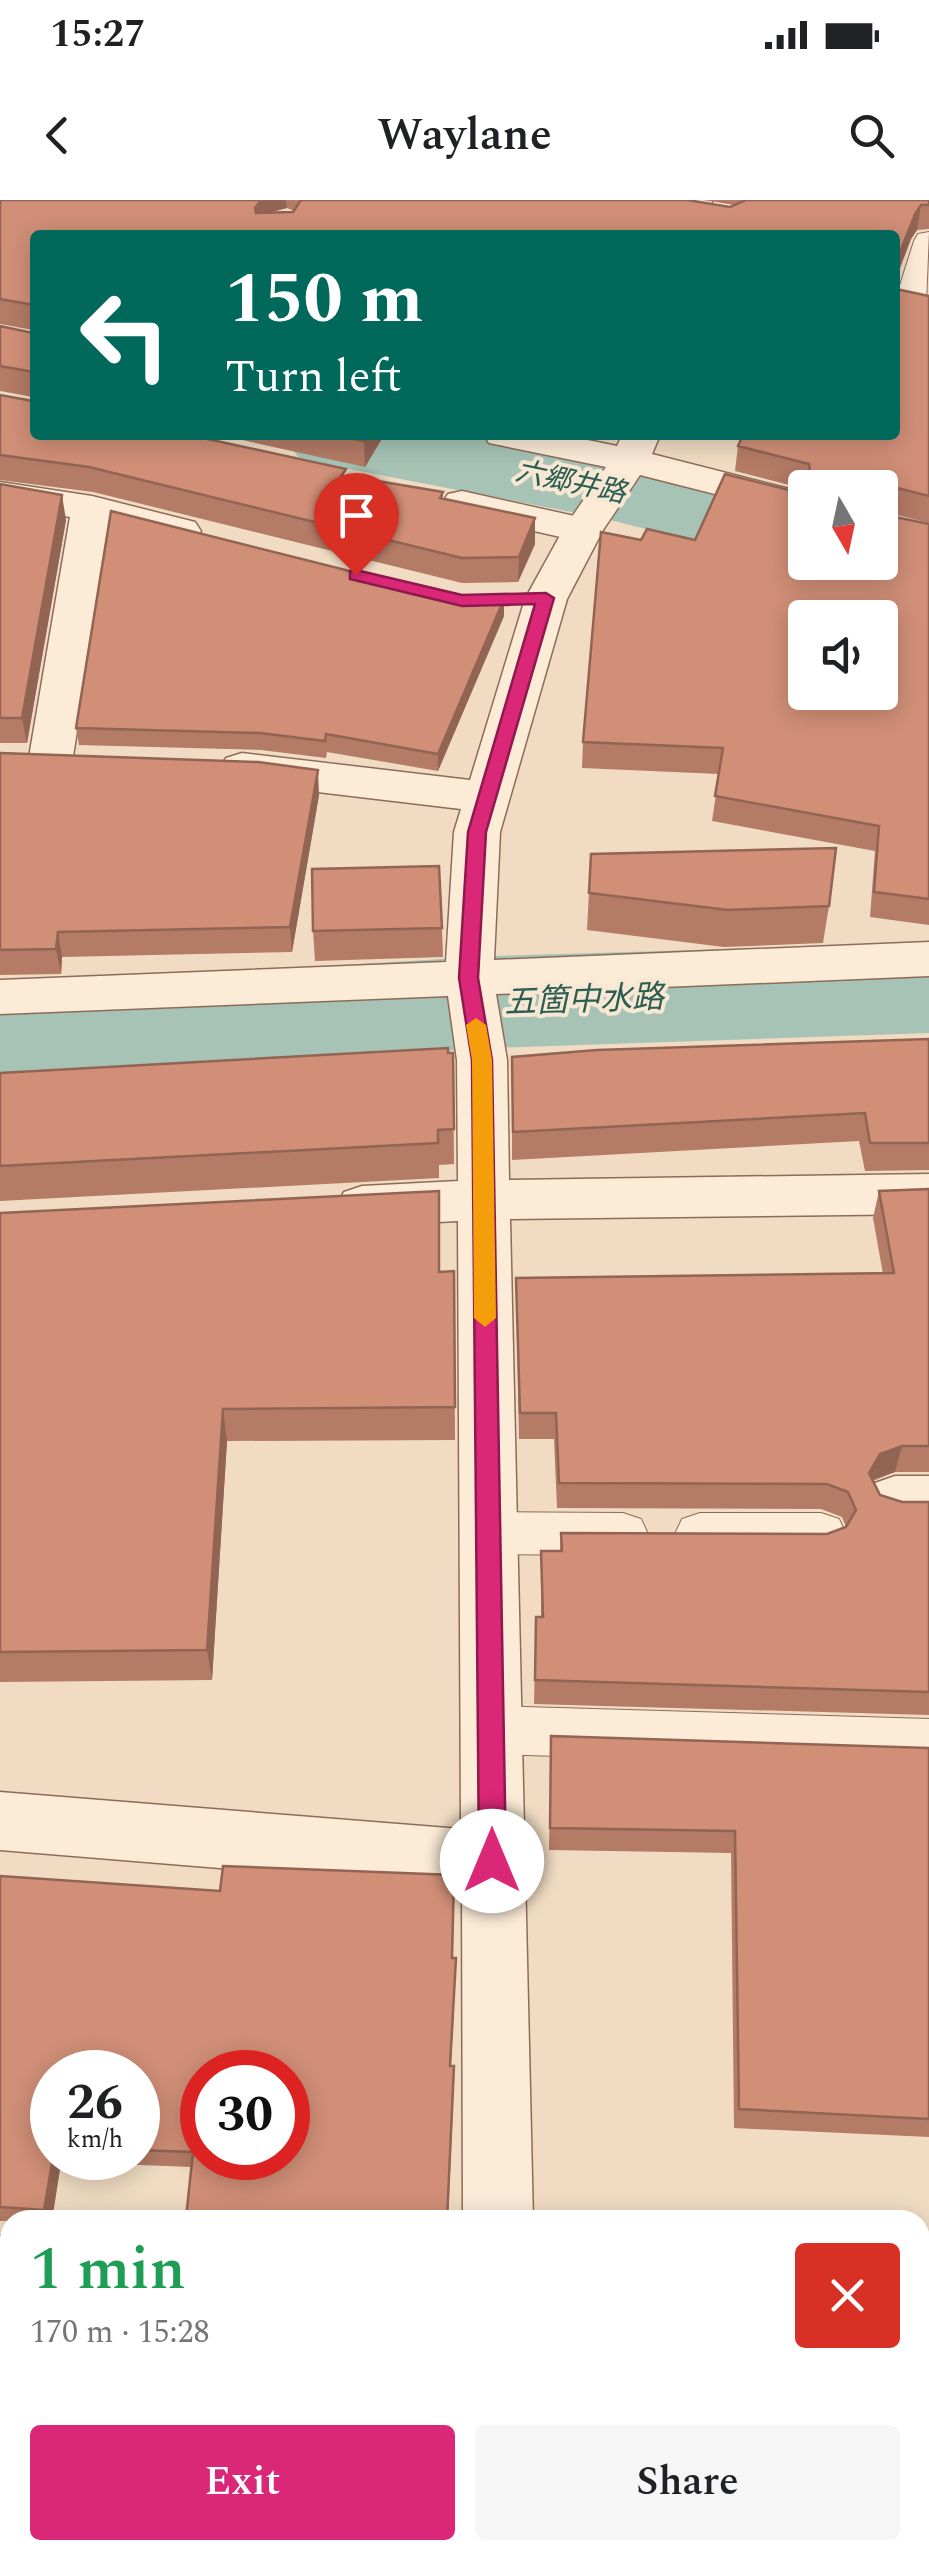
<!DOCTYPE html>
<html lang="en">
<head>
<meta charset="utf-8">
<style>
	:root { --surface:#fff; --page:#f6f6f6; --text:#202124; --muted:#757577; --accent:#db2777 }
	body { margin:0; font-family:Spectral,"Noto Sans JP",serif; background:var(--page); color:var(--text); height:100vh; display:flex; flex-direction:column; font-size:38px; white-space:nowrap }
	* { box-sizing:border-box; margin:0 }
	p { font-size:32px; color:var(--muted) }
	.icon { flex:none; width:55px; height:55px; fill:none; stroke:currentColor; stroke-width:2; stroke-linecap:round; stroke-linejoin:round }
	.map { position:relative; flex:1; overflow:hidden }
	.drawer { position:absolute; left:0px; top:2010px; width:930px; height:350px; display:flex; flex-direction:column; background:var(--surface); border-radius:30px 30px 0 0; box-shadow:0 5px 25px #0003 }
	.drawer>* { flex:none }
	.top-card { position:absolute; left:30px; top:30px; width:870px; height:210px; border-radius:10px; box-shadow:0 5px 25px #0003; background:#00695c; color:#fff; overflow:hidden }
	.needle { width:65px; rotate:171deg }
	.tools { position:absolute; left:788px; top:270px; display:grid; gap:20px }
	.tools a { display:grid; place-items:center; width:110px; height:110px; border-radius:10px; background:var(--surface); box-shadow:0 5px 25px #0003; font-size:50px }
	.speed { position:absolute; left:30px; top:1850px; display:flex; gap:20px; font-size:50px; font-weight:700; text-align:center }
	.speed>* { display:grid; place-content:center; width:130px; height:130px; border-radius:50%; background:var(--surface); box-shadow:0 5px 25px #0003; line-height:1 }
	.speed small { font-size:25px; font-weight:400 }
	.speed .limit { border:15px solid #d22; background:#fff; color:#111 }
	.pin { position:absolute; display:grid; place-items:center; width:85px; height:85px; color:#fff; margin:-102px -42px; border-radius:50% 50% 50% 0; rotate:-45deg; box-shadow:0 0 10px #0007 }
	.pin .icon { rotate:45deg }
	.me { position:absolute; width:110px; margin:-55px; rotate:0deg; stroke-linejoin:round; filter:drop-shadow(0 0 8px #0008) }
	.turn { display:flex; align-items:center; gap:35px; height:210px; padding:0 30px; font-size:45px }
	.turn .icon { width:130px; height:130px; stroke-width:2.5 }
	.turn b { display:block; font-size:70px; line-height:85px }
	.round { display:grid; place-items:center; flex:none; width:105px; height:105px; border-radius:10px; background:var(--page) }
	.overview { display:flex; align-items:center; justify-content:space-between; height:170px; padding:0 30px }
	h1 { font-size:60px; font-weight:600; line-height:75px; color:#1e9e55 }
	.action { display:flex; gap:20px; margin-top:auto; padding:20px 30px }
	.action a { flex:1; height:115px; border-radius:10px; background:var(--accent); color:#fff; font-size:40px; font-weight:600; line-height:115px; text-align:center }
	.action a+a { background:var(--page); color:var(--text) }
	.status { display:flex; justify-content:space-between; align-items:center; height:70px; padding:0 50px; background:var(--surface); direction:ltr }
	.status svg { height:28px; fill:currentColor }
	header { display:flex; justify-content:space-between; align-items:center; height:130px; padding:0 30px; background:var(--surface); font-size:45px; font-weight:600 }
	.map>svg:first-child { display:block }
</style>
</head>
<body>
<div class="status"><b>15:27</b><svg viewBox="0 0 49 12"><path d="M0 12V9h3v3zM5 12V6h3v6zM10 12V3h3v9zM15 12V0h3v12zM26 1h20v11H26zM47 4h2v5h-2z"/></svg></div>
<header><svg class="icon" aria-label="back" viewBox="0 0 24 24"><path d="M15 5l-7 7 7 7"/></svg>Waylane<svg class="icon" aria-label="search" viewBox="0 0 24 24"><circle cx="10" cy="10" r="6"/><path d="M15 15l6 6"/></svg></header>
<div class="map">
<svg width="929" height="2360" viewBox="0 0 929 2360">
	<rect width="100%" height="100%" fill="#f1dcc3"/>
	<g fill="none" stroke-linecap="round" stroke-linejoin="round">
		<!-- river -->
		<path fill="#a6c3b6" fill-rule="evenodd" d="M 283,235 L 498,235 L 606,255 L 805,305 L 805,362 L 832,362 L 805,369 L 602,318 L 334,266 L 298,257 Z
			M 929,743 L 929,833 L 491,848 L 0,880 L 0,786 L 491,756 Z"/>
		<defs>
			<path id="service" d="M 929,32 L 926,104 L 921,111 L 899,111 L 895,101 L 914,41 L 918,34 Z
				M 489,1312 L 623,1313 L 641,1319 L 648,1334 L 641,1349 L 623,1355 L 489,1354 L 471,1348 L 464,1333 L 471,1318 Z
				M 700,1313 L 821,1313 L 839,1319 L 846,1334 L 839,1349 L 821,1355 L 700,1355 L 682,1349 L 675,1334 L 682,1319 Z
				M 492,1506 L 929,1519 L 929,1567 L 492,1554 L 473,1547 L 466,1530 L 473,1513 Z"/>
			<path id="minor" d="M 714,0 L 750,0 L 741,35 L 705,35 Z
				M 484,235 L 563,235 L 617,246 L 622,235 L 660,235 L 652,254 L 805,293 L 805,317 L 640,275 L 603,330 L 567,399 L 500,632 L 494,760 L 929,742 L 929,776 L 496,794 L 507,860 L 509,980 L 929,974 L 929,1014 L 510,1019 L 533,2020 L 463,2020 L 462,1688 L 0,1650 L 0,1592 L 461,1629 L 458,1021 L 362,1026 L 344,1020 L 336,1006 L 344,992 L 362,986 L 458,981 L 457,860 L 448,796 L 0,814 L 0,780 L 446,762 L 454,632 L 461,609 L 242,583 L 226,578 L 220,568 L 226,558 L 242,553 L 470,580 L 525,399 L 563,330 L 606,267 L 489,243 Z
				M 0,282 L 92,296 L 195,322 L 201,331 L 195,340 L 181,343 L 109,325 L 72,563 L 66,573 L 50,578 L 34,573 L 28,563 L 70,317 L 0,306 Z
				M 895,1276 L 929,1276 L 929,1324 L 895,1324 L 875,1317 L 866,1300 L 875,1283 Z
				M 0,2036 L 10,2037 L 10,2107 L 0,2106 Z
				M 466,2350 L 540,2350 L 540,2360 L 466,2360 Z"/>
			<path id="tertiary" d="M 462,291 L 597,321 L 603,330 L 597,339 L 583,342 L 448,312 L 442,303 L 448,294 Z"/>
		</defs>
		<!-- service casing -->
		<use href="#service" stroke="#8c6c59" stroke-width="2"/>
		<!-- minor casing -->
		<use href="#minor" stroke="#8c6c59" stroke-width="3"/>
		<!-- tertiary casing -->
		<use href="#tertiary" stroke="#8c6c59" stroke-width="3"/>
		<!-- service -->
		<use href="#service" fill="#fbebd7" fill-rule="evenodd"/>
		<!-- minor -->
		<use href="#minor" fill="#fbebd7" fill-rule="evenodd"/>
		<!-- tertiary -->
		<use href="#tertiary" fill="#fbebd7" fill-rule="evenodd"/>
	</g>
	<!-- wall -->
	<path fill="#b47b66" fill-rule="evenodd" d="M 0,0 L 687,0 L 730,7 L 734,5 L 703,0 L 929,0 L 929,29 L 917,30 L 911,39 L 896,79 L 896,89 L 929,96 L 929,323 L 881,311 L 881,314 L 929,324 L 929,725 L 870,717 L 875,651 L 712,621 L 719,574 L 582,568 L 583,542 L 641,340 L 695,340 L 805,362 L 880,288 L 805,288 L 805,289 L 735,271 L 738,246 L 895,35 L 35,35 L 35,235 L 347,276 L 443,292 L 443,299 L 535,318 L 535,344 L 518,382 L 462,383 L 93,292 L 0,280 L 0,195 L 33,201 L 33,197 L 0,191 L 0,126 L 33,133 L 33,130 L 0,124 ZM 287,8 L 294,11 L 293,12 L 273,12 Z
		M 219,235 L 384,235 L 365,267 Z
		M 0,284 L 66,320 L 27,543 L 0,543 Z
		M 504,416 L 438,571 L 327,552 L 326,558 L 261,550 L 79,545 L 76,528 Z
		M 0,553 L 319,595 L 292,752 L 62,757 L 61,774 L 0,775 Z
		M 591,654 L 829,706 L 823,743 L 724,747 L 587,730 Z
		M 442,728 L 443,757 L 315,761 L 313,731 Z
		M 929,839 L 929,970 L 865,971 L 859,941 L 512,960 L 512,857 Z
		M 453,853 L 454,964 L 439,965 L 439,978 L 0,1001 L 0,873 Z
		M 929,989 L 929,1272 L 895,1272 L 873,1281 L 880,1295 L 902,1302 L 929,1302 L 929,1515 L 534,1504 L 536,1417 L 541,1417 L 541,1351 L 560,1351 L 561,1333 L 827,1334 L 846,1327 L 842,1317 L 821,1309 L 557,1308 L 554,1239 L 519,1239 L 516,1078 L 883,1074 L 873,1018 L 879,991 Z
		M 0,1013 L 439,1072 L 454,1071 L 455,1240 L 227,1241 L 212,1480 L 0,1482 Z
		M 551,1536 L 929,1548 L 929,1937 L 734,1928 L 731,1653 L 549,1650 Z
		M 0,1676 L 456,1758 L 451,1866 L 454,1866 L 454,1882 L 448,2020 L 187,2020 L 191,1967 L 61,1962 L 52,2020 L 0,2021 ZM 52,1872 L 138,1872 L 138,1958 L 52,1958 Z
		M 0,2151 L 10,2151 L 10,2332 L 0,2332 Z
		M 786,2350 L 920,2350 L 929,2360 L 786,2360 Z"/>
	<!-- shaded-wall -->
	<path fill="#926453" d="M 261,0 L 286,0 L 287,8 L 274,11 L 257,33 L 255,8 Z
		M 921,5 L 917,30 L 911,39 L 895,80 L 895,65 L 915,14 Z
		M 368,235 L 384,235 L 365,267 L 364,241 Z
		M 62,295 L 66,320 L 27,543 L 22,518 Z
		M 535,318 L 535,344 L 518,382 L 519,357 Z
		M 504,399 L 504,416 L 438,571 L 438,554 Z
		M 318,570 L 319,595 L 292,752 L 290,727 Z
		M 58,732 L 62,757 L 61,774 L 56,749 Z
		M 223,1209 L 227,1241 L 212,1480 L 207,1450 Z
		M 902,1246 L 895,1272 L 874,1279 L 863,1298 L 869,1273 L 880,1254 Z
		M 53,1958 L 60,1958 L 61,1962 L 52,2020 L 49,2020 L 44,2010 Z"/>
	<!-- building -->
	<path fill="#d18f77" stroke="#926453" stroke-width="2.5" fill-rule="evenodd" d="M 0,0 L 261,0 L 255,8 L 256,13 L 293,12 L 301,0 L 687,0 L 730,7 L 746,0 L 929,0 L 929,5 L 921,5 L 915,14 L 895,65 L 896,89 L 929,96 L 929,296 L 882,284 L 881,314 L 929,324 L 929,699 L 874,692 L 879,626 L 715,596 L 723,548 L 583,542 L 601,332 L 641,340 L 647,329 L 695,340 L 725,274 L 805,294 L 805,362 L 880,362 L 880,288 L 812,288 L 809,264 L 738,246 L 743,235 L 895,235 L 895,35 L 35,35 L 35,235 L 189,235 L 346,269 L 342,275 L 443,292 L 440,298 L 535,318 L 519,357 L 462,358 L 89,267 L 0,255 L 0,195 L 33,201 L 34,172 L 0,166 L 0,126 L 33,133 L 34,105 L 0,99 ZM 805,418 L 880,418 L 880,492 L 805,492 Z
		M 335,235 L 368,235 L 364,241 Z
		M 0,284 L 62,295 L 22,518 L 0,518 Z
		M 111,311 L 461,399 L 504,399 L 438,554 L 326,534 L 325,541 L 260,533 L 76,528 Z
		M 0,553 L 258,562 L 318,570 L 290,727 L 58,732 L 56,749 L 0,750 Z
		M 836,648 L 829,706 L 728,710 L 589,693 L 591,654 Z
		M 439,666 L 442,728 L 313,731 L 312,669 Z
		M 929,839 L 929,943 L 870,943 L 865,913 L 513,932 L 512,857 L 597,850 Z
		M 448,848 L 448,853 L 453,853 L 454,929 L 438,930 L 438,943 L 0,966 L 0,873 Z
		M 929,989 L 929,1246 L 902,1246 L 880,1254 L 869,1273 L 880,1295 L 902,1302 L 929,1302 L 929,1492 L 535,1480 L 536,1417 L 543,1417 L 541,1351 L 562,1351 L 561,1333 L 827,1334 L 846,1327 L 856,1310 L 848,1292 L 827,1284 L 559,1283 L 556,1213 L 520,1213 L 516,1078 L 894,1073 L 879,991 Z
		M 439,991 L 439,1072 L 454,1071 L 455,1207 L 223,1209 L 207,1450 L 0,1452 L 0,1013 Z
		M 551,1536 L 929,1548 L 929,1919 L 739,1909 L 735,1631 L 550,1628 Z
		M 223,1666 L 454,1675 L 452,1758 L 456,1758 L 450,1866 L 454,1866 L 447,2020 L 230,2020 L 186,2018 L 193,1952 L 138,1950 L 138,1872 L 52,1872 L 53,1958 L 44,2010 L 0,2007 L 0,1676 L 220,1691 ZM 202,1872 L 288,1872 L 288,1958 L 202,1958 Z
		M 920,2070 L 929,2071 L 929,2360 L 795,2360 L 795,2350 L 920,2350 Z
		M 0,2151 L 10,2151 L 10,2322 L 0,2322 Z"/>
	<!-- route -->
	<path fill="#db2777" stroke="#8e194d" stroke-width="2.5" d="M 356,370 L 462,395 L 546,393 L 554,398 L 486,632 L 478,778 L 492,860 L 506,1661 L 502,1669 L 492,1673 L 483,1669 L 479,1661 L 472,860 L 459,778 L 468,632 L 535,404 L 462,406 L 350,379 L 350,371 Z"/>
	<!-- slow -->
	<path fill="#f59e0b" d="M 476,818 L 486,825 L 492,860 L 496,1118 L 485,1127 L 474,1118 L 472,860 L 466,825 Z"/>
	<g text-anchor="middle" stroke-width="8" stroke-linejoin="round" paint-order="stroke">
		<!-- far-water labels -->
		<g font-size="28" font-style="italic" fill="#2c5c52" stroke="#f7e8d3">
			<text transform="translate(571 281) rotate(12)" y="10">六郷井路</text>
		</g>
		<!-- water labels -->
		<g font-size="32" font-style="italic" fill="#2c5c52" stroke="#f7e8d3">
			<text transform="translate(584 799) rotate(-2)" y="11">五箇中水路</text>
		</g>
	</g>
</svg>
<div class="tools">
<a><svg class="needle" viewBox="-14 -14 28 28"><path d="M0-13l5 13h-10z" fill="#e53935"/><path d="M0 13l5-13h-10z" fill="#757577"/></svg></a>
<a><svg class="icon" aria-label="sound" viewBox="0 0 24 24"><path d="M4 9h4l5-4v14l-5-4H4zM17 9q2 3 0 6"/></svg></a>
</div>
<div class="speed"><div>26<small>km/h</small></div><div class="limit">30</div></div>
<div class="pin" style="left:356px;top:375px;background:#d93025"><svg class="icon" aria-label="arrive" viewBox="0 0 24 24"><path d="M6 21V4h12l-3 4 3 4H6"/></svg></div>
<svg class="me" style="left:492px;top:1661px" viewBox="-20 -20 40 40"><circle r="19" fill="#fff"/><path d="M0-13L10 11 0 6-10 11z" fill="#db2777"/></svg>
<div class="top-card">
<div class="turn"><svg class="icon" aria-label="left" viewBox="0 0 24 24"><path d="M17 20v-9H6M10 6l-5 5 5 5"/></svg><div><b>150 m</b>Turn left</div></div>
</div>
<section class="drawer">
<div class="overview"><div><h1>1 min</h1><p>170 m · 15:28</p></div><a class="round" style="background:#d93025;color:#fff"><svg class="icon" aria-label="close" viewBox="0 0 24 24"><path d="M6 6l12 12M18 6L6 18"/></svg></a></div>
<div class="action"><a>Exit</a><a>Share</a></div>
</section>
</div>
</body>
</html>
